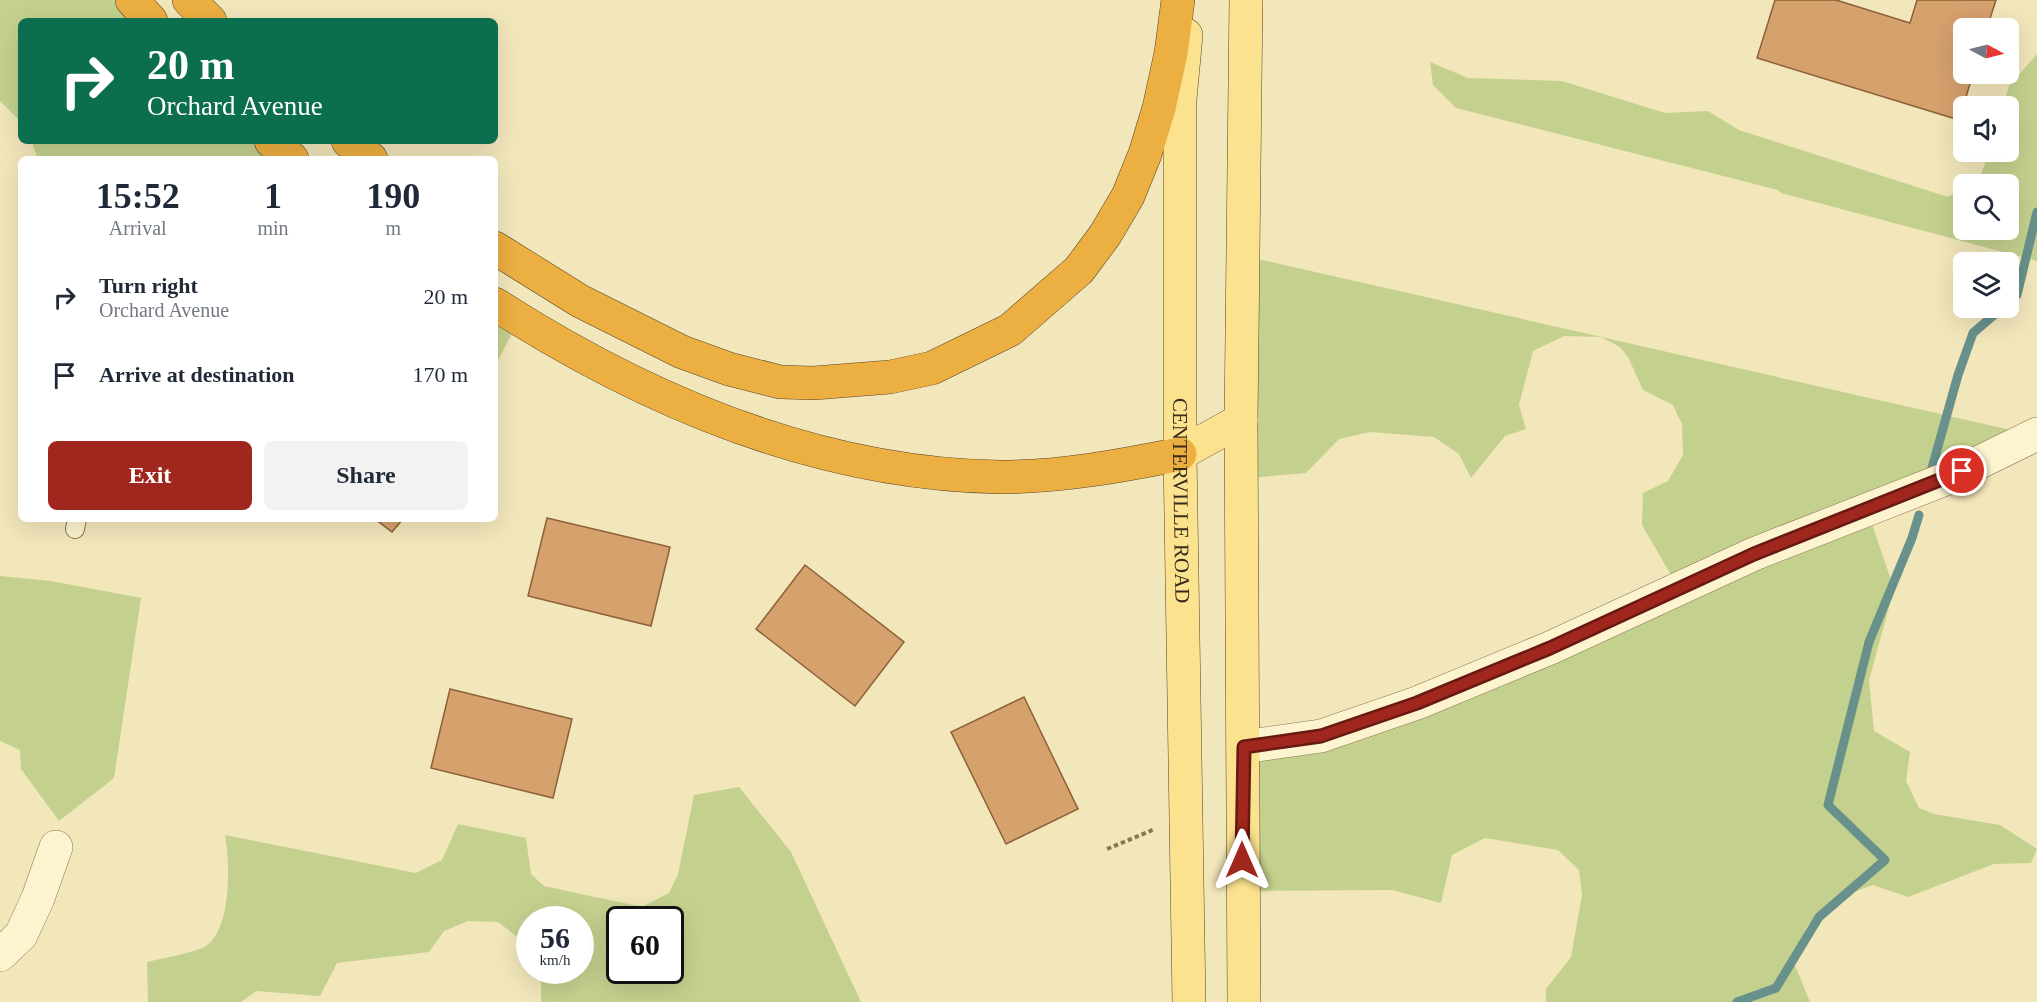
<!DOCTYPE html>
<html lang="en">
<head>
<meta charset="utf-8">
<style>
	:root { --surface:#fff; --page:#f2f2f3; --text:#1f2937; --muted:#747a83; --accent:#a0271d }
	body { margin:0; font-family:Georgia,serif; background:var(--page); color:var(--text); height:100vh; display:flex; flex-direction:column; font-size:22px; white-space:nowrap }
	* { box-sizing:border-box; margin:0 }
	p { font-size:20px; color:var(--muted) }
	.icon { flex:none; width:33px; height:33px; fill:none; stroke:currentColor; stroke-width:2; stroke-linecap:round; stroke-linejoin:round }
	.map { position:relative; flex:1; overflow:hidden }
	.drawer { position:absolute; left:18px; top:156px; width:480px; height:366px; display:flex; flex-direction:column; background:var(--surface); border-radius:9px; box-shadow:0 6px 24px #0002 }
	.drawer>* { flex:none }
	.banner { position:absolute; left:18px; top:18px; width:480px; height:126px; border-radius:9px; box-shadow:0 6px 24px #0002; background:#0b6e4f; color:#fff; overflow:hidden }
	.needle { width:39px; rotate:97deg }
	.controls { position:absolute; left:1953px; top:18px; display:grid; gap:12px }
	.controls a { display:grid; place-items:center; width:66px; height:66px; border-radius:9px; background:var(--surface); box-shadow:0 6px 24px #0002; font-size:30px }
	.speed { position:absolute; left:516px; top:906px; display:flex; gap:12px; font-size:30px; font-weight:700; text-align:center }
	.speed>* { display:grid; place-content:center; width:78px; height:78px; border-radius:50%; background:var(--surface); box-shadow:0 6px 24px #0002; line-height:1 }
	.speed small { font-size:15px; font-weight:400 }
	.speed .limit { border:3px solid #111; border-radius:9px; background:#fff; color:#111 }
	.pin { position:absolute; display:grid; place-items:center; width:51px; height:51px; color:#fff; margin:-26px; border:3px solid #fff; border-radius:50%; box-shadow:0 2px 6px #0007 }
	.me { position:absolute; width:66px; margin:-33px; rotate:0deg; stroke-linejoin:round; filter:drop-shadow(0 0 4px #0008) }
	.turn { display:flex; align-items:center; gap:21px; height:126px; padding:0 30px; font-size:27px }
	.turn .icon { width:78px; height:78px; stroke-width:2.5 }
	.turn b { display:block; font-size:42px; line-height:51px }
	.eta { display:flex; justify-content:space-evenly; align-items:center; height:102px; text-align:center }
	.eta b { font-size:36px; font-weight:700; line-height:42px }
	.button { display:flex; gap:12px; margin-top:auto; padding:12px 30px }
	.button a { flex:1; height:69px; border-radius:9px; background:var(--accent); color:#fff; font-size:24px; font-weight:700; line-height:69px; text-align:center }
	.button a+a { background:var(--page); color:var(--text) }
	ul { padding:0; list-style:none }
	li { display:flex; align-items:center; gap:18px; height:78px; padding:0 30px }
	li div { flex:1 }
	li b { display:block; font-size:22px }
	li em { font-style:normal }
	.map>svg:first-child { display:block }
</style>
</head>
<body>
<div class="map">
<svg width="2037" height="1002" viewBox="0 0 2037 1002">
	<rect width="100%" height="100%" fill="#f2e6bb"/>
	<!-- green -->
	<path fill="#c4d18e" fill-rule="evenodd" d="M 0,0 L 132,0 L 151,21 L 21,21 L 21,122 L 0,101 Z
		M 2037,54 L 2037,261 L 1781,193 L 1778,190 L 1456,108 L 1433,85 L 1430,62 L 1468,78 L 1562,81 L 1665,113 L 1708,111 L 1739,130 L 1948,197 L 1963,189 L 1964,230 L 2008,230 L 2008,184 L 1972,184 L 1979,181 L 1989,152 L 2008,152 L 2008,106 L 2003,106 L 2009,86 Z
		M 31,141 L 274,141 L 296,159 L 38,159 Z
		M 1245,256 L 2037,436 L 1870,518 L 1894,589 L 1869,680 L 1874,731 L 1910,752 L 1906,781 L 1919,808 L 1934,814 L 2000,825 L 2037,849 L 2031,863 L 1994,864 L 1908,897 L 1873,885 L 1842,896 L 1807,926 L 1794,963 L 1810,1002 L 1546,1002 L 1546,989 L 1571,957 L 1582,895 L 1579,870 L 1558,850 L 1485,838 L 1452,855 L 1441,903 L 1392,890 L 1251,891 L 1248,753 L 1325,737 L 1678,587 L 1642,525 L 1643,493 L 1668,481 L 1683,455 L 1682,424 L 1673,405 L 1643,390 L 1628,357 L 1620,347 L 1601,337 L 1564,336 L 1533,351 L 1519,405 L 1526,429 L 1505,436 L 1471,478 L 1459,454 L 1434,437 L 1370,432 L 1339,439 L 1306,473 L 1248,478 Z
		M 495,304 L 519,320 L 495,366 Z
		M 0,576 L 51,581 L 141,598 L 114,778 L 59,821 L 21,769 L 20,750 L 0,741 Z
		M 739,787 L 791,852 L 861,1002 L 541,1002 L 541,971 L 580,970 L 580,920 L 530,920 L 529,946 L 498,922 L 468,921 L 444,931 L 429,952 L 337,963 L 320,996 L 256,991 L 241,1002 L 148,1002 L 147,962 C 159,959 197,952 206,946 C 232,928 230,863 225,835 L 416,873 L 442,860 L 458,824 L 526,838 L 531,874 L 544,886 L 642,907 L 669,893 L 678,874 L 694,795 ZM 620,920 L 670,920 L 670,970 L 620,970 Z"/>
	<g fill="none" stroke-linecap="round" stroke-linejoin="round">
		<!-- stream -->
		<path stroke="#67918a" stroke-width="9" d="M 2008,302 L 2017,295 L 2037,212
			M 1930,475 L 1958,375 L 1973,333 L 2002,308
			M 1737,1002 L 1776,988 L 1819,917 L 1885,860 L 1828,805 L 1869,642 L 1912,538 L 1919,515"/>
	</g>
	<!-- building -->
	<path fill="#d5a16d" stroke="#8d6037" stroke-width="1.5" d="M 1775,0 L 1836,0 L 1910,23 L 1917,0 L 1996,0 L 1987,28 L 1964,28 L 1964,74 L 1973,74 L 1959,120 L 1757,58 Z
		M 547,518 L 670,547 L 651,626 L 528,596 Z
		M 375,519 L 403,519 L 392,532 Z
		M 805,565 L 904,642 L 855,706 L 756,629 Z
		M 450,689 L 572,719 L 553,798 L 431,768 Z
		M 1024,697 L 1078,809 L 1006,844 L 951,732 Z"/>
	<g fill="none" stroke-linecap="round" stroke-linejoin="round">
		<defs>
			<path id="lane" d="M 75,529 L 77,519"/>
			<path id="street" d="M 1243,747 L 1321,736 L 1417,703 L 1550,648 L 1754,554 L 1943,480 L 2037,434
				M 0,955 L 21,935 L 38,898 L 56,847"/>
			<g id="primary">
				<path id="s1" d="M 1186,35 L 1180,99 L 1180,454 L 1189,1002"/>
				<path d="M 1180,454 L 1241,420"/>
				<path d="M 1244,1002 L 1241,420 L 1246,0"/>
			</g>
			<path id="highway" d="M 132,0 L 151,21
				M 189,0 L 210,21
				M 271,141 L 292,159
				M 348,141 L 371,159
				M 495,248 L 580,301 L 682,352 L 729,369 L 780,382 L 814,383 L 890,377 L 932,368 L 1010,330 L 1079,270 L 1105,235 L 1128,196 L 1145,154 L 1159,108 L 1171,53 L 1178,0
				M 495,304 C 646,401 818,474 1000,477 C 1060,477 1121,466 1180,454"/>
		</defs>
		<!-- lane casing -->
		<use href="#lane" stroke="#8b7653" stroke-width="20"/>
		<!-- street casing -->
		<use href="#street" stroke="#8b7653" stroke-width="34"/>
		<!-- primary casing -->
		<use href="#primary" stroke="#584328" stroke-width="34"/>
		<!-- highway casing -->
		<use href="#highway" stroke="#584328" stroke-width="34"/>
		<!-- path -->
		<path stroke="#8b7653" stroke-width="4" stroke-dasharray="4.5 3" stroke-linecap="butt" d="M 1107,849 L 1155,829"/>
		<!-- lane -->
		<use href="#lane" stroke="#fcf3cf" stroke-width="18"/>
		<!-- street -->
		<use href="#street" stroke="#fcf3cf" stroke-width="33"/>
		<!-- primary -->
		<use href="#primary" stroke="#fbe28e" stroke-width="33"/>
		<!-- highway -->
		<use href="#highway" stroke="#ecaf41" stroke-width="33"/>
	</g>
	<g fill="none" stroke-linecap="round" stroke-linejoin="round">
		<defs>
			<path id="route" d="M 1242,860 L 1244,747 L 1321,736 L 1417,703 L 1550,648 L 1754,554 L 1962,471"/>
		</defs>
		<!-- route casing -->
		<use href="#route" stroke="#681913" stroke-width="15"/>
		<!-- route -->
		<use href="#route" stroke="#a0271d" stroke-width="10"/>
	</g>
	<g text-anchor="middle" stroke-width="6" stroke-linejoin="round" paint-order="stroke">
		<!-- street labels -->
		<g font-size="21" fill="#392b1a" stroke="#f9f0cc">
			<text dy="7" stroke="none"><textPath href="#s1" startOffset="466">CENTERVILLE ROAD</textPath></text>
		</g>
	</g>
</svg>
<div class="controls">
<a><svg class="needle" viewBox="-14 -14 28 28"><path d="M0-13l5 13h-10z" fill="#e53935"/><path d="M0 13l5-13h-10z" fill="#747a83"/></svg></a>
<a><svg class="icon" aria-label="sound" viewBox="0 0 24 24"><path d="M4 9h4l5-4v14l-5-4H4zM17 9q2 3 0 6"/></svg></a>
<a><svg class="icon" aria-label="search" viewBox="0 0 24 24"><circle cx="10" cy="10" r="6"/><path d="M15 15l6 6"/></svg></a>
<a><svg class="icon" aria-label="layers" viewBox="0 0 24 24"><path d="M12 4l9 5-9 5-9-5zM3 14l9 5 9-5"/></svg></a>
</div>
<div class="speed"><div>56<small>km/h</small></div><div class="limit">60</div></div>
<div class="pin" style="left:1962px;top:471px;background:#d93025"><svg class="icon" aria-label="arrive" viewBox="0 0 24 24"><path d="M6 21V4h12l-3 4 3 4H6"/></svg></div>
<svg class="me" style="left:1242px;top:860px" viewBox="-20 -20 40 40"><path d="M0-17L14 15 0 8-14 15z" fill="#a0271d" stroke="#fff" stroke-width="4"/></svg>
<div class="banner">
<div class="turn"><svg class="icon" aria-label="right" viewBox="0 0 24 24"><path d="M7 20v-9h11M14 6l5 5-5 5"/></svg><div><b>20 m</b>Orchard Avenue</div></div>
</div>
<section class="drawer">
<div class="eta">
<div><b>15:52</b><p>Arrival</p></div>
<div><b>1</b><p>min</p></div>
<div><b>190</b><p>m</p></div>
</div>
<ul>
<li><svg class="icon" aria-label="right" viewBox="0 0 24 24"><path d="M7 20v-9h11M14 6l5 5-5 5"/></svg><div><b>Turn right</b><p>Orchard Avenue</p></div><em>20 m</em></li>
<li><svg class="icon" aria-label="arrive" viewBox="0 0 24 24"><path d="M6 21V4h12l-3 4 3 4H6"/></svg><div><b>Arrive at destination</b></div><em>170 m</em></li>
</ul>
<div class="button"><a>Exit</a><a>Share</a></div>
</section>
</div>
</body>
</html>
